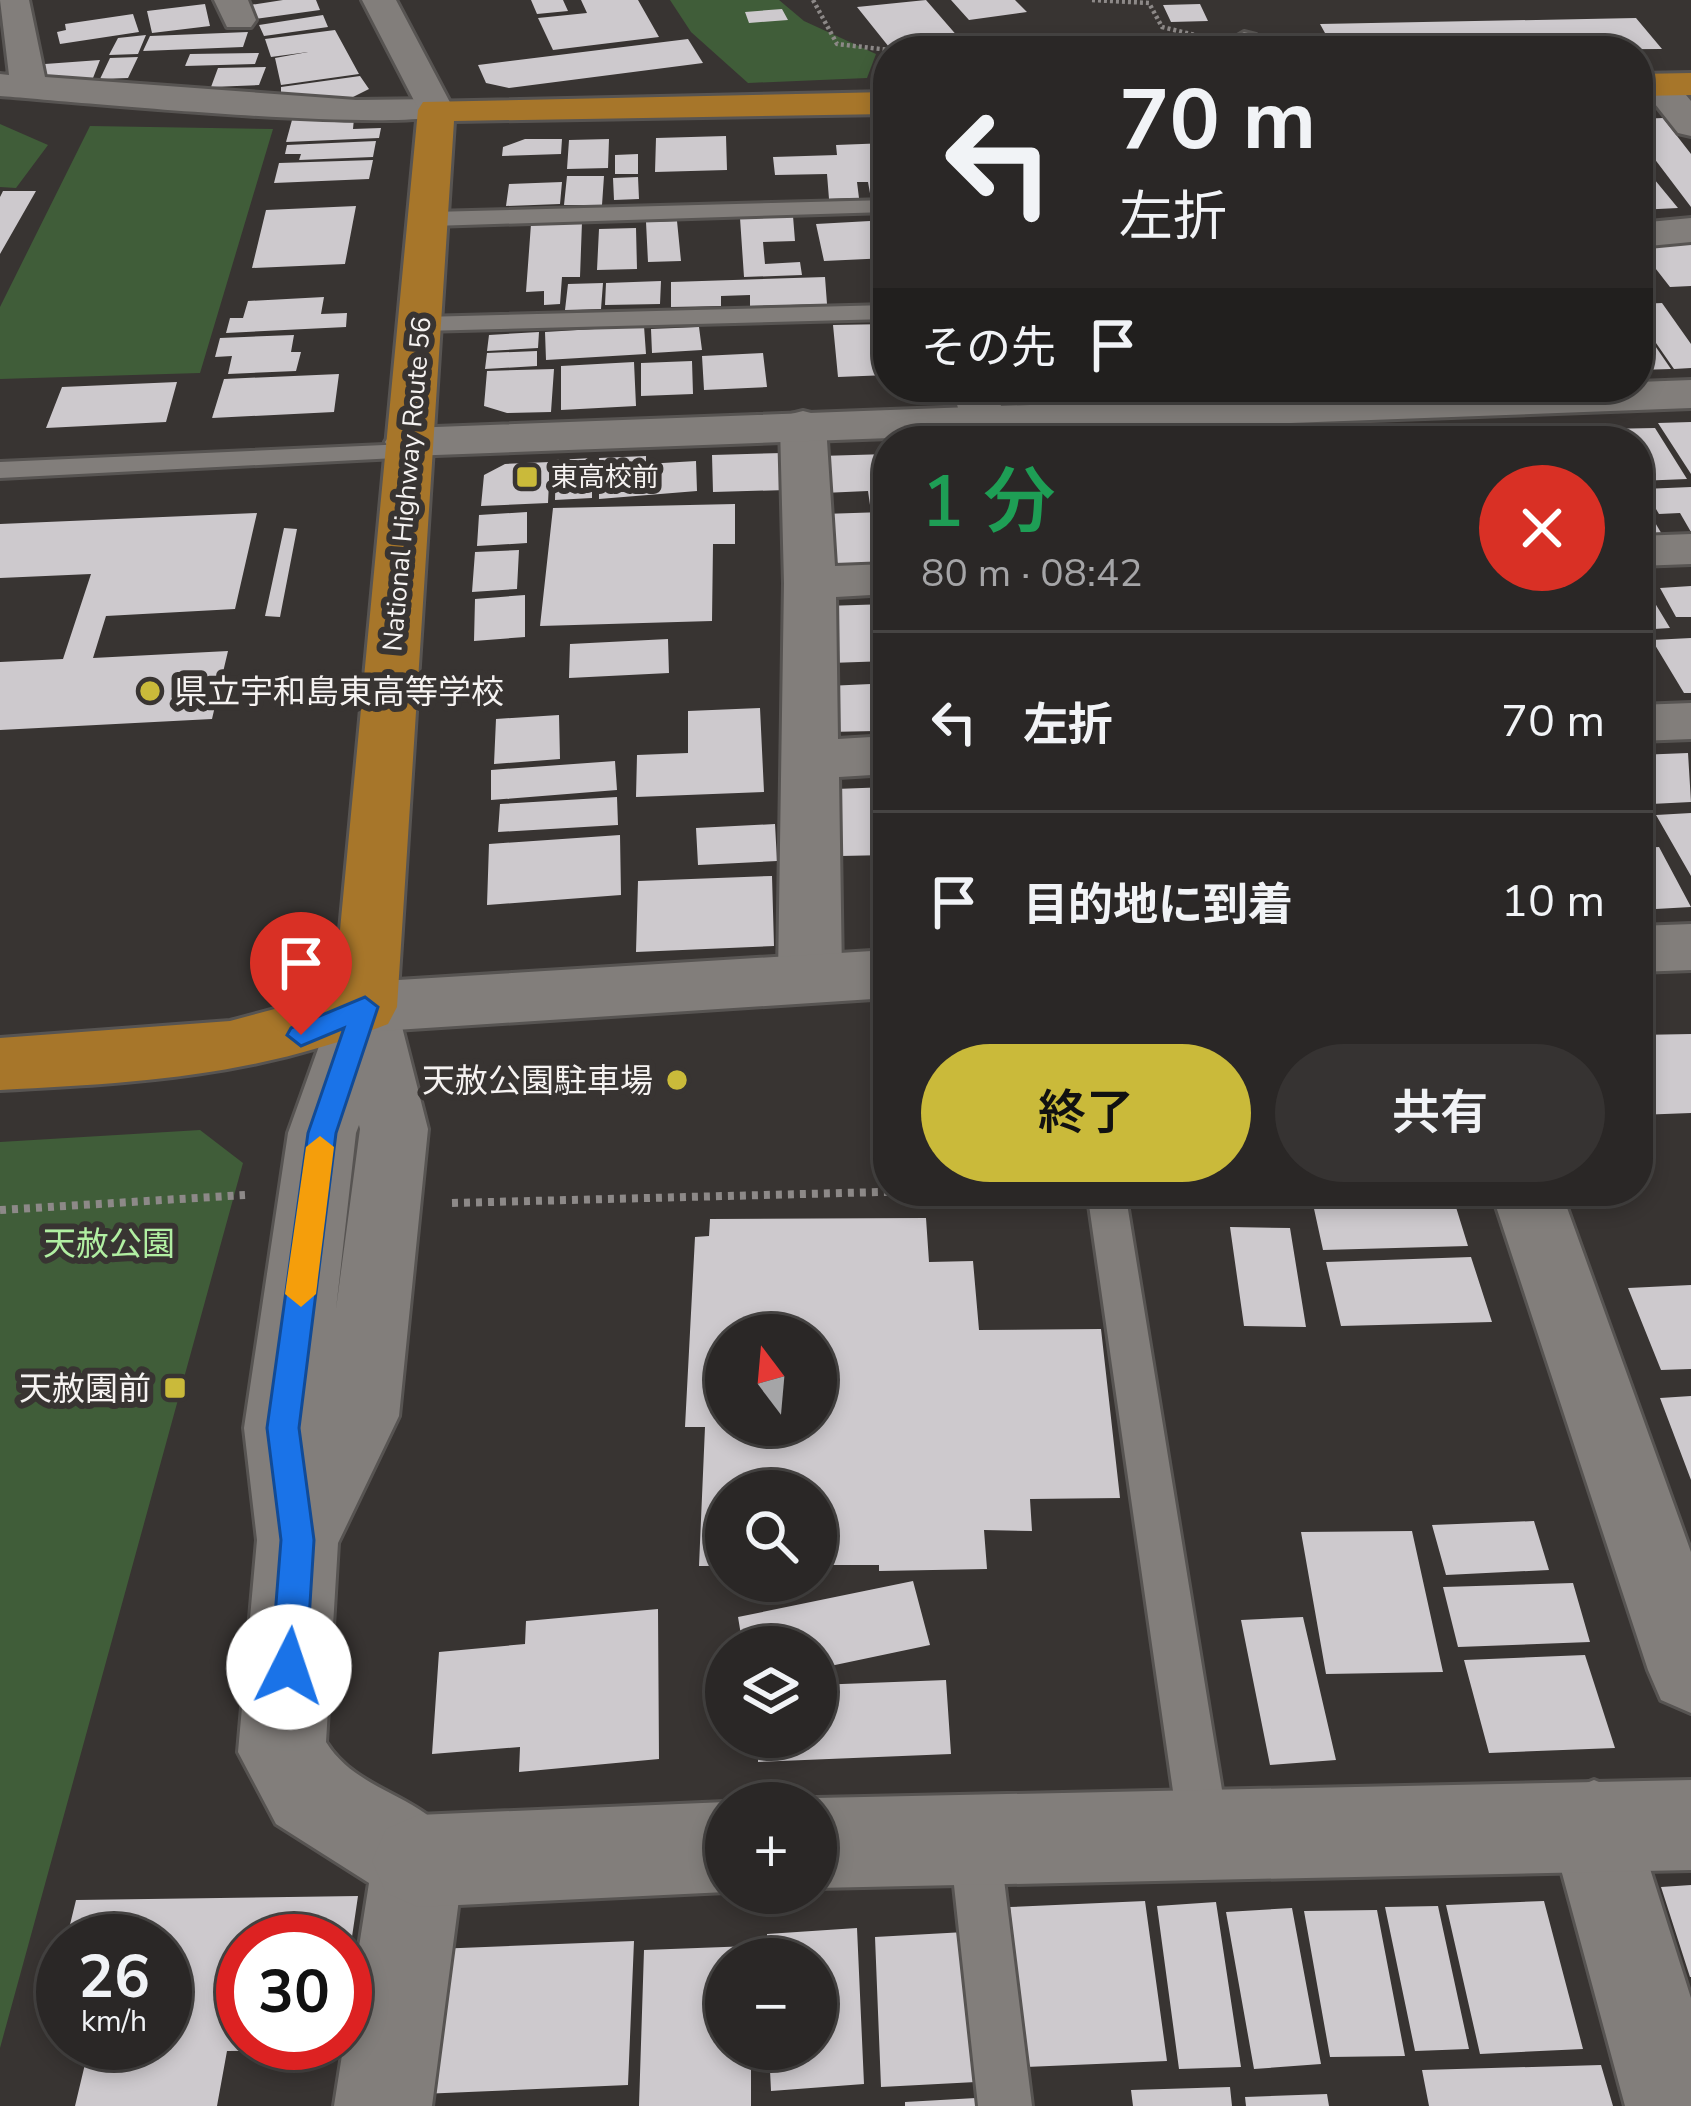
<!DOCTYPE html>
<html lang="ja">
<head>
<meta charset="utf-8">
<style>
	:root { --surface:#2a2726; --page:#363332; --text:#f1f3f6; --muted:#a5a5a7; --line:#464443; --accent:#caba3a }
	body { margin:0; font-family:"Nunito Sans","Noto Sans JP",sans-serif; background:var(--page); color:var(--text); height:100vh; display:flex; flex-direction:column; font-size:45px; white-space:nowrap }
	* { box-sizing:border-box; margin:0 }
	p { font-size:39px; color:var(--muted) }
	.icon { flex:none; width:66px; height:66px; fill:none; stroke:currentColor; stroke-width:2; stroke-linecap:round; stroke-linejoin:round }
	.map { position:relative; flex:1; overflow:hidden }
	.drawer { position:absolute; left:873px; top:426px; width:780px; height:780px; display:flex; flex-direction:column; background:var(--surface); border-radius:48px; box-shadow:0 6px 18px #0003,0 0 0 3px var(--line) }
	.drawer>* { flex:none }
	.guide { position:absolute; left:873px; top:36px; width:780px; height:366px; border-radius:48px; box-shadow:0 6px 18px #0003,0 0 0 3px var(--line); background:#2a2726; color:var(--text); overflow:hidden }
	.needle { width:78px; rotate:344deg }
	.fabs { position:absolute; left:705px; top:1314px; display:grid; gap:24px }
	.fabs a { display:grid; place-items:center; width:132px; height:132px; border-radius:50%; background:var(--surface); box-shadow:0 6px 18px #0003,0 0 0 3px var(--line); font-size:60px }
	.speed { position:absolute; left:36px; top:1914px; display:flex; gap:24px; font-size:60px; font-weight:700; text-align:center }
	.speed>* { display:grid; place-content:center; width:156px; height:156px; border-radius:50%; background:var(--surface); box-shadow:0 6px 18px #0003,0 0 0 3px var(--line); line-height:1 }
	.speed small { font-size:30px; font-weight:400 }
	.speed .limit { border:18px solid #d22; background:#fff; color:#111 }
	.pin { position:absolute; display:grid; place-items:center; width:102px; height:102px; color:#fff; margin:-123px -51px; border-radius:50% 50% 50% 0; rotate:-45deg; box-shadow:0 0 12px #0007 }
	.pin .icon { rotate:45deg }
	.me { position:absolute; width:132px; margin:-66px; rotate:4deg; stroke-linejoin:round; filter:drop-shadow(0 0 9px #0008) }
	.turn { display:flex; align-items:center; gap:42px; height:252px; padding:0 48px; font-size:54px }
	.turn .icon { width:156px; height:156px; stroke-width:2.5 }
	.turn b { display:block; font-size:84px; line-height:102px }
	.then { display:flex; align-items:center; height:114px; padding:0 48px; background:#0003; gap:24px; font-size:45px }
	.round { display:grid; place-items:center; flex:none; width:126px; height:126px; border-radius:63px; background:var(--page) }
	.head { display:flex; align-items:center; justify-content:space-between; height:204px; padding:0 48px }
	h1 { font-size:72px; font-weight:600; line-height:90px; color:#1e9e55 }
	.cta { display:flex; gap:24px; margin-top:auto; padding:24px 48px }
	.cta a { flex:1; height:138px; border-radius:72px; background:var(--accent); color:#111; font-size:48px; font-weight:600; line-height:138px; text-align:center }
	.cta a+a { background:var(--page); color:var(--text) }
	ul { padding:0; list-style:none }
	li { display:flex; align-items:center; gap:36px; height:180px; padding:0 48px; border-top:3px solid var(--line) }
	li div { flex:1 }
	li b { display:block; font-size:45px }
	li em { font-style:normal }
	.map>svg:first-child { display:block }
</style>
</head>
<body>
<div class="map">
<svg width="1691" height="2106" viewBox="0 0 1691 2106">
	<rect width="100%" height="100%" fill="#383432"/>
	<!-- green -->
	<path fill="#405d39" d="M 670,0 L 779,0 L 804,21 L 876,54 L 867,78 L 748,83 L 691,32 Z
		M 0,124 L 48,145 L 16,188 L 0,187 Z
		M 90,126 L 273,129 L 200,373 L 0,379 L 0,307 Z
		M 200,1130 L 243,1163 L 0,2048 L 0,1142 Z"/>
	<!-- building -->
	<path fill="#cdc9cd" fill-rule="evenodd" d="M 283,0 L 316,0 L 320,10 L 255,19 L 250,5 Z
		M 531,0 L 563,0 L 568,11 L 537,14 Z
		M 581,0 L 638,0 L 659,37 L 553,50 L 538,18 L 587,13 Z
		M 926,0 L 959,38 L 889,47 L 857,7 Z
		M 951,0 L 1015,0 L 1027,12 L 969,20 Z
		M 205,4 L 210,26 L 152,33 L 147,11 Z
		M 1200,4 L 1208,21 L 1171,22 L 1163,5 Z
		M 782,9 L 788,20 L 749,23 L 745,12 Z
		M 133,14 L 139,32 L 60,44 L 57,32 L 66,30 L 65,24 Z
		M 323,15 L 328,27 L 264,36 L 259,25 Z
		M 1636,18 L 1662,49 L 1335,51 L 1320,24 Z
		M 335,30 L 359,74 L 281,85 L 275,58 L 308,52 L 271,57 L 265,39 Z
		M 248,32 L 243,47 L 143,51 L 150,36 Z
		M 146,35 L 138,54 L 109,55 L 118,38 Z
		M 688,39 L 703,63 L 509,88 L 486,83 L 478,65 Z
		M 259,53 L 255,64 L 185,66 L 190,54 Z
		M 138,57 L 128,78 L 100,79 L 110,58 Z
		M 100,60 L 93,78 L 46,78 L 45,64 Z
		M 266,67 L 259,85 L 211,87 L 218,68 Z
		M 360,76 L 369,89 L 347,100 L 281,97 L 281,87 Z
		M 354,118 L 353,129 L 381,128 L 379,138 L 286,142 L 292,120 Z
		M 1663,118 L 1691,154 L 1691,207 L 1638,137 L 1638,119 Z
		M 726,136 L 727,170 L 655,172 L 656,138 Z
		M 525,139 L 562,139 L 561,154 L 502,156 L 503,147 Z
		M 609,139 L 608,168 L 567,169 L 569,140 Z
		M 376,141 L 373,157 L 299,160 L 301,154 L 285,154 L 287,145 Z
		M 888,143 L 888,198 L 871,199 L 868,182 L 857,182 L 859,198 L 829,199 L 827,174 L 775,175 L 773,157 L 837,155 L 836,145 Z
		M 638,154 L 638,174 L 615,174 L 615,155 Z
		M 373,160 L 369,179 L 274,183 L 279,163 Z
		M 1638,168 L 1645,168 L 1678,208 L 1638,210 Z
		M 567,176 L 604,176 L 602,205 L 564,205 Z
		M 638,177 L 639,199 L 614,200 L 613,178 Z
		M 562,182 L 560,204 L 506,206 L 509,184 Z
		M 3,191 L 36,191 L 0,254 L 0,197 Z
		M 356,206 L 345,264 L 252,268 L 266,210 Z
		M 793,216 L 795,241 L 763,242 L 765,264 L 800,262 L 802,275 L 744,277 L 740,218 Z
		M 888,220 L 888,258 L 824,261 L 816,224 Z
		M 677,221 L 681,261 L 648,262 L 646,222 Z
		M 582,222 L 580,277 L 562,277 L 560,304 L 544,305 L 544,291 L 526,292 L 531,224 Z
		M 636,228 L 637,269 L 597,270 L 599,229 Z
		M 1691,243 L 1691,286 L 1670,287 L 1638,246 Z
		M 825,277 L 827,304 L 750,306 L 750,295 L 721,296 L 721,306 L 671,307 L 671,282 Z
		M 661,281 L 660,304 L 605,305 L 606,283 Z
		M 603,283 L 601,309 L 565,310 L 568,284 Z
		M 324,297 L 321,314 L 347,313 L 346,327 L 226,333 L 230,318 L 243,318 L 248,301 Z
		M 1662,303 L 1691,344 L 1691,368 L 1674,369 L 1638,317 L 1638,304 Z
		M 1638,321 L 1671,369 L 1638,370 Z
		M 888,324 L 888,375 L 838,377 L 833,325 Z
		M 644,326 L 646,354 L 546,360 L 545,332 Z
		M 699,327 L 702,350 L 652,353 L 651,329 Z
		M 539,332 L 538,348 L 487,351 L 489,335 Z
		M 294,335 L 291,352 L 301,352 L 296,371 L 228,374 L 232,356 L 215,357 L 220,338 Z
		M 537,351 L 537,366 L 485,369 L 487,353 Z
		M 763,353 L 767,387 L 704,390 L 702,356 Z
		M 692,361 L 693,394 L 641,396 L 641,363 Z
		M 634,362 L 636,406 L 561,410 L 561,366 Z
		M 554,369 L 551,412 L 507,413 L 484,406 L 487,371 Z
		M 339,374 L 334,412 L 212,418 L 224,379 Z
		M 177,382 L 166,422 L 46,428 L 62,387 Z
		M 1691,422 L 1691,474 L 1658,423 Z
		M 1562,426 L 1571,441 L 1528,441 L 1520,427 Z
		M 1655,428 L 1687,479 L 1638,481 L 1638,441 L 1612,441 L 1605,429 Z
		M 1444,431 L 1449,441 L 1373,441 L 1370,434 Z
		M 1364,434 L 1367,441 L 1293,441 L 1291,436 Z
		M 783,453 L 786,490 L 713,492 L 712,455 Z
		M 888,454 L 888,505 L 870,505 L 868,491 L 823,493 L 820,456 Z
		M 646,456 L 646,464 L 696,461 L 697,491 L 599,499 L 599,458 Z
		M 592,458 L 592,498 L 555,500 L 556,460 Z
		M 550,462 L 548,503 L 481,506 L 484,475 L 505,464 Z
		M 1691,487 L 1691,532 L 1680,513 L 1659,514 L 1644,489 Z
		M 735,504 L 735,544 L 713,544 L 712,621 L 540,626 L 553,508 Z
		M 1638,504 L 1644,504 L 1663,536 L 1638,537 Z
		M 527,512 L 527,543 L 477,546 L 479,515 Z
		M 884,512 L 888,565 L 828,568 L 823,514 Z
		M 257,513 L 235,609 L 106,616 L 93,658 L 228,651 L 212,719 L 0,730 L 0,662 L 63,659 L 91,574 L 0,578 L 0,524 Z
		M 284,528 L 297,529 L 280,617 L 265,616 Z
		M 519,550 L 517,589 L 472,592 L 475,552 Z
		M 1638,575 L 1670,628 L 1638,630 Z
		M 1691,586 L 1691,617 L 1676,617 L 1660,588 Z
		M 525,595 L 525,637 L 474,641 L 475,599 Z
		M 888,604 L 888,661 L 830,663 L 825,606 Z
		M 1691,638 L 1691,693 L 1684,693 L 1652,640 Z
		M 668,639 L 669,673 L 569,678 L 570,644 Z
		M 871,684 L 875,731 L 829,732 L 827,686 Z
		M 760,708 L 764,792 L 636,797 L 637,755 L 688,753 L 688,711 Z
		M 559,715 L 560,759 L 494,764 L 496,719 Z
		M 1688,753 L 1691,802 L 1651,804 L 1638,779 L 1638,755 Z
		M 615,761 L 617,790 L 491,800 L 491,770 Z
		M 888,787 L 888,855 L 841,856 L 836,789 Z
		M 617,797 L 618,825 L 498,832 L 500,804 Z
		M 1691,813 L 1691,876 L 1656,815 Z
		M 775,824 L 777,861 L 698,865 L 696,828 Z
		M 620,835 L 621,895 L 487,905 L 489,844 Z
		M 1659,847 L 1691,907 L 1638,910 L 1638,848 Z
		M 772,876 L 774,946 L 636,952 L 638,881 Z
		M 1691,1034 L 1691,1113 L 1638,1115 L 1638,1035 Z
		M 1451,1191 L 1468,1246 L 1323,1250 L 1311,1195 Z
		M 926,1218 L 929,1262 L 973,1261 L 979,1330 L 1101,1329 L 1120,1498 L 1030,1499 L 1032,1531 L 984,1530 L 987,1569 L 879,1571 L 879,1565 L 816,1565 L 816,1491 L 726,1491 L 726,1566 L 699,1566 L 705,1427 L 685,1427 L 695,1237 L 709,1236 L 710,1219 ZM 726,1335 L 816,1335 L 816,1425 L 726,1425 Z
		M 1230,1227 L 1290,1228 L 1306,1327 L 1244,1326 Z
		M 1471,1257 L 1492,1322 L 1341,1326 L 1326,1262 Z
		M 1691,1285 L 1691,1369 L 1661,1370 L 1628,1288 Z
		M 1691,1396 L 1691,1480 L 1660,1398 Z
		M 1534,1521 L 1549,1570 L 1446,1575 L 1432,1525 Z
		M 1412,1531 L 1443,1672 L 1326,1674 L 1301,1532 Z
		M 913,1581 L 930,1645 L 816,1669 L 816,1647 L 743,1647 L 738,1617 Z
		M 1573,1583 L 1590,1642 L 1458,1647 L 1443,1587 Z
		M 658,1609 L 659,1759 L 519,1772 L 520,1747 L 432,1754 L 439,1652 L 525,1644 L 526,1621 Z
		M 1303,1617 L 1336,1760 L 1270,1765 L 1241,1620 Z
		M 1585,1655 L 1615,1748 L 1489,1753 L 1464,1660 Z
		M 946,1680 L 951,1754 L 758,1762 L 758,1737 L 816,1737 L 816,1685 Z
		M 1691,1885 L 1691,1977 L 1690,1977 L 1661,1887 Z
		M 358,1896 L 348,1964 L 345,1941 L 243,1941 L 243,2043 L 336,2043 L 335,2050 L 227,2051 L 217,2106 L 75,2106 L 90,2043 L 165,2043 L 165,1941 L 66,1941 L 76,1900 Z
		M 1145,1901 L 1167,2061 L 1026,2067 L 1010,1907 Z
		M 1544,1901 L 1583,2049 L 1480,2054 L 1446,1905 Z
		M 1216,1902 L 1241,2067 L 1179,2069 L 1157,1906 Z
		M 1438,1906 L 1469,2049 L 1415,2051 L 1385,1907 Z
		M 1292,1908 L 1321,2064 L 1254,2069 L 1226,1912 Z
		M 1377,1910 L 1405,2056 L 1330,2057 L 1304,1911 Z
		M 857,1928 L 864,2084 L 771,2091 L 769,2049 L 816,2049 L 816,1959 L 767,1959 L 767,1934 Z
		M 965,1932 L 976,2082 L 881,2087 L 875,1937 Z
		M 634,1941 L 628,2085 L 421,2094 L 435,1949 Z
		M 751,1946 L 751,1959 L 726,1959 L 726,2049 L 751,2049 L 751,2106 L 639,2106 L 644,1950 Z
		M 61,1962 L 63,2029 L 45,2029 Z
		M 1601,2065 L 1613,2106 L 1429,2106 L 1422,2070 Z
		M 1230,2087 L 1232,2106 L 1133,2106 L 1131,2090 Z
		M 1327,2094 L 1329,2106 L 1246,2106 L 1245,2097 Z
		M 976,2098 L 977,2106 L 905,2106 L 905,2102 Z"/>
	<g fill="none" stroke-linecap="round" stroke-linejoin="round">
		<defs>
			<path id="service" d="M 888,200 L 888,212 L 432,226 L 421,219 L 432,212 Z
				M 888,305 L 888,319 L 422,331 L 410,324 L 422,317 Z
				M 407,444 L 420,452 L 416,457 L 0,478 L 0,462 Z
				M 1087,1191 L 1125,1191 L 1229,1833 L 1221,1850 L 1204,1858 L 1187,1850 L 1179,1833 Z
				M 974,1814 L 991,1822 L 999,1839 L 1032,2106 L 978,2106 L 949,1839 L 957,1822 Z"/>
			<path id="minor" d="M 0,0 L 29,0 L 45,77 L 356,100 L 436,99 L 454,110 C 435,138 57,100 0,96 L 0,74 L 9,75 Z
				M 214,0 L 248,0 L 256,20 L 251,27 L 227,27 Z
				M 1244,32 L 1256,35 L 1266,51 L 1232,51 L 1227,42 Z
				M 1658,74 L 1671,77 L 1691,101 L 1691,136 L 1678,133 L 1640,85 Z
				M 1691,218 L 1691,242 L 1638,247 L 1638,223 Z
				M 952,387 L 998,387 L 1003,419 L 996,429 L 964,429 Z
				M 803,411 L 819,415 L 826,425 L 835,566 L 888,564 L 888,594 L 836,597 L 838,739 L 888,736 L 888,774 L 839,777 L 842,975 L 832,992 L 810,999 L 788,992 L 778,975 L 784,583 L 780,425 L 787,415 Z
				M 1691,534 L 1691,564 L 1638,566 L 1638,536 Z
				M 1691,703 L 1691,739 L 1638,741 L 1638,705 Z
				M 365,982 L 388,990 L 397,1007 L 428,1129 L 399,1416 L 338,1543 L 326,1742 C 362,1799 435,1792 464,1861 L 432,2106 L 334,2106 L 369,1883 L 276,1824 L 238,1752 L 257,1540 L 244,1428 L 288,1133 L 333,1007 L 342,990 ZM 359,1125 L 360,1129 L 336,1309 L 356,1133 Z
				M 1594,1780 L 1626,1793 L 1691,1998 L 1691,2106 L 1625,2106 L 1549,1825 L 1562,1793 Z"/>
			<path id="tertiary" d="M 362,0 L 396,0 L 454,110 L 449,118 L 423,118 Z
				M 1691,380 L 1691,408 L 409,456 L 392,452 L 385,442 L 392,432 L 409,428 L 1511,387 L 1638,387 L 1638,382 Z
				M 1691,924 L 1691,970 L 1638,972 L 1638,926 Z
				M 888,950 L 888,998 L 365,1032 L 342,1024 L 333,1007 L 342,990 L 365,982 Z
				M 1491,1191 L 1561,1191 L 1691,1552 L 1691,1713 L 1661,1700 L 1648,1670 Z
				M 1691,1780 L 1691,1870 L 816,1888 L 816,1803 L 803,1803 L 816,1798 Z
				M 726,1802 L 726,1892 L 418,1907 L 386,1893 L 372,1861 L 386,1829 L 418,1815 Z"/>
			<path id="trunk" d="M 1691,73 L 1691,95 L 1638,96 L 1638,74 Z
				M 888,92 L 888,114 L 454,121 L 397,1007 L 388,1024 C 257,1076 139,1083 0,1090 L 0,1038 L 230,1021 L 334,993 L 418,110 L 423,102 Z"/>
		</defs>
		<!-- service casing -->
		<use href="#service" stroke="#575452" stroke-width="6"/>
		<!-- minor casing -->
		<use href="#minor" stroke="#575452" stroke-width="6"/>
		<!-- tertiary casing -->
		<use href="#tertiary" stroke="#575452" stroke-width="6"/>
		<!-- trunk casing -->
		<use href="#trunk" stroke="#575452" stroke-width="6"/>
		<!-- path-far1 -->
		<path stroke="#8d8988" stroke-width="4.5" stroke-dasharray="3 3" stroke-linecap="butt" d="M 813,0 L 837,44 L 898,51
			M 1092,0 L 1149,3 L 1162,27 L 1195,35"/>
		<!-- path -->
		<path stroke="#8d8988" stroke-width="8" stroke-dasharray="6 6" stroke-linecap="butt" d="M 452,1203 L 921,1191
			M 0,1210 L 245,1195"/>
		<!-- service -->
		<use href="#service" fill="#827e7b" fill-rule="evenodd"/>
		<!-- minor -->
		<use href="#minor" fill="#827e7b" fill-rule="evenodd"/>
		<!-- tertiary -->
		<use href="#tertiary" fill="#827e7b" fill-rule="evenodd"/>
		<!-- trunk -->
		<use href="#trunk" fill="#a7762a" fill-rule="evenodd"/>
	</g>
	<!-- route -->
	<path fill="#1a73e8" stroke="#114b97" stroke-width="3" d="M 365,997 L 378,1007 L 336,1133 L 299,1428 L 314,1540 L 306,1667 L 301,1680 L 289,1685 L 276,1680 L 271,1667 L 281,1540 L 267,1428 L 308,1133 L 344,1028 L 301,1046 L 287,1035 L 291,1028 Z"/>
	<!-- slow -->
	<path fill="#f59e0b" d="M 320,1136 L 334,1147 L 316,1294 L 301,1307 L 285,1294 L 306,1147 Z"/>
	<!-- markers -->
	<g fill="#caba3a" stroke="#383432" stroke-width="4.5">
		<rect x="515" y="465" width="24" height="24" rx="6"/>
		<circle cx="150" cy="691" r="12"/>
		<circle cx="677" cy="1080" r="12"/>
		<rect x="163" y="1376" width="24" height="24" rx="6"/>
	</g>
	<g text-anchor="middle" stroke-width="12" stroke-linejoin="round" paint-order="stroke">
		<!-- far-poi labels -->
		<g font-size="27" fill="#f5f2f1" stroke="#383432" text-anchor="start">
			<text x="551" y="486">東高校前</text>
		</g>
		<!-- far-street labels -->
		<g font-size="27" fill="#f5f2f1" stroke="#383432">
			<text transform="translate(407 484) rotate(-85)" y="9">National Highway Route 56</text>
		</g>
		<!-- poi labels -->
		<g font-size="33" fill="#f5f2f1" stroke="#383432" text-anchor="end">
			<text x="174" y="703" text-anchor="start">県立宇和島東高等学校</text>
			<text x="653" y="1092">天赦公園駐車場</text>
			<text x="151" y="1400">天赦園前</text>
		</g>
		<!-- park labels -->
		<g font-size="33" fill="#b1efa2" stroke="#383432">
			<text x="109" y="1255">天赦公園</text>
		</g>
	</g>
</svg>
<div class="fabs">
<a><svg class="needle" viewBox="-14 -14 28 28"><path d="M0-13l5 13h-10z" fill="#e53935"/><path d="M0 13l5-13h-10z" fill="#a5a5a7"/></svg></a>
<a><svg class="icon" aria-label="search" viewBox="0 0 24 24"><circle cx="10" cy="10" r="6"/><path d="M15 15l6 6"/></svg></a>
<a><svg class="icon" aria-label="layers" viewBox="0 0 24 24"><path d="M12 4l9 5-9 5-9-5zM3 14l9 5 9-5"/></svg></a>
<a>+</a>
<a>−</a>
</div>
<div class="speed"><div>26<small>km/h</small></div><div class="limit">30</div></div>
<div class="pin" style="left:301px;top:1035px;background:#d93025"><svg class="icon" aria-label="arrive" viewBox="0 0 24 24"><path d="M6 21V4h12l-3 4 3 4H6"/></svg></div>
<svg class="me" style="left:289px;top:1667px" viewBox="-20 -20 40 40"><circle r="19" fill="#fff"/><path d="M0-13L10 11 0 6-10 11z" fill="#1a73e8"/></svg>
<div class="guide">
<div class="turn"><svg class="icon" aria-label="left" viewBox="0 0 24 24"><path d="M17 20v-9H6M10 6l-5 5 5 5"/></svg><div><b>70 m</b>左折</div></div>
<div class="then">その先<svg class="icon" aria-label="arrive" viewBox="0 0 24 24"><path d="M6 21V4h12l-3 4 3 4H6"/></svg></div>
</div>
<section class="drawer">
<div class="head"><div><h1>1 分</h1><p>80 m · 08:42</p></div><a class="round" style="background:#d93025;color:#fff"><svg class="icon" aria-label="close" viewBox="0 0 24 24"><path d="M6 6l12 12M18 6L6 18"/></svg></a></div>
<ul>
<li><svg class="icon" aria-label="left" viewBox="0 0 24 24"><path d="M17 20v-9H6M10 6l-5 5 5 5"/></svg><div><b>左折</b></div><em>70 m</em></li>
<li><svg class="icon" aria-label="arrive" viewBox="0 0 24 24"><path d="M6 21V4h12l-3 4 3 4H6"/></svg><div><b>目的地に到着</b></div><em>10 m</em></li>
</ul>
<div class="cta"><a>終了</a><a>共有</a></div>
</section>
</div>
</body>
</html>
